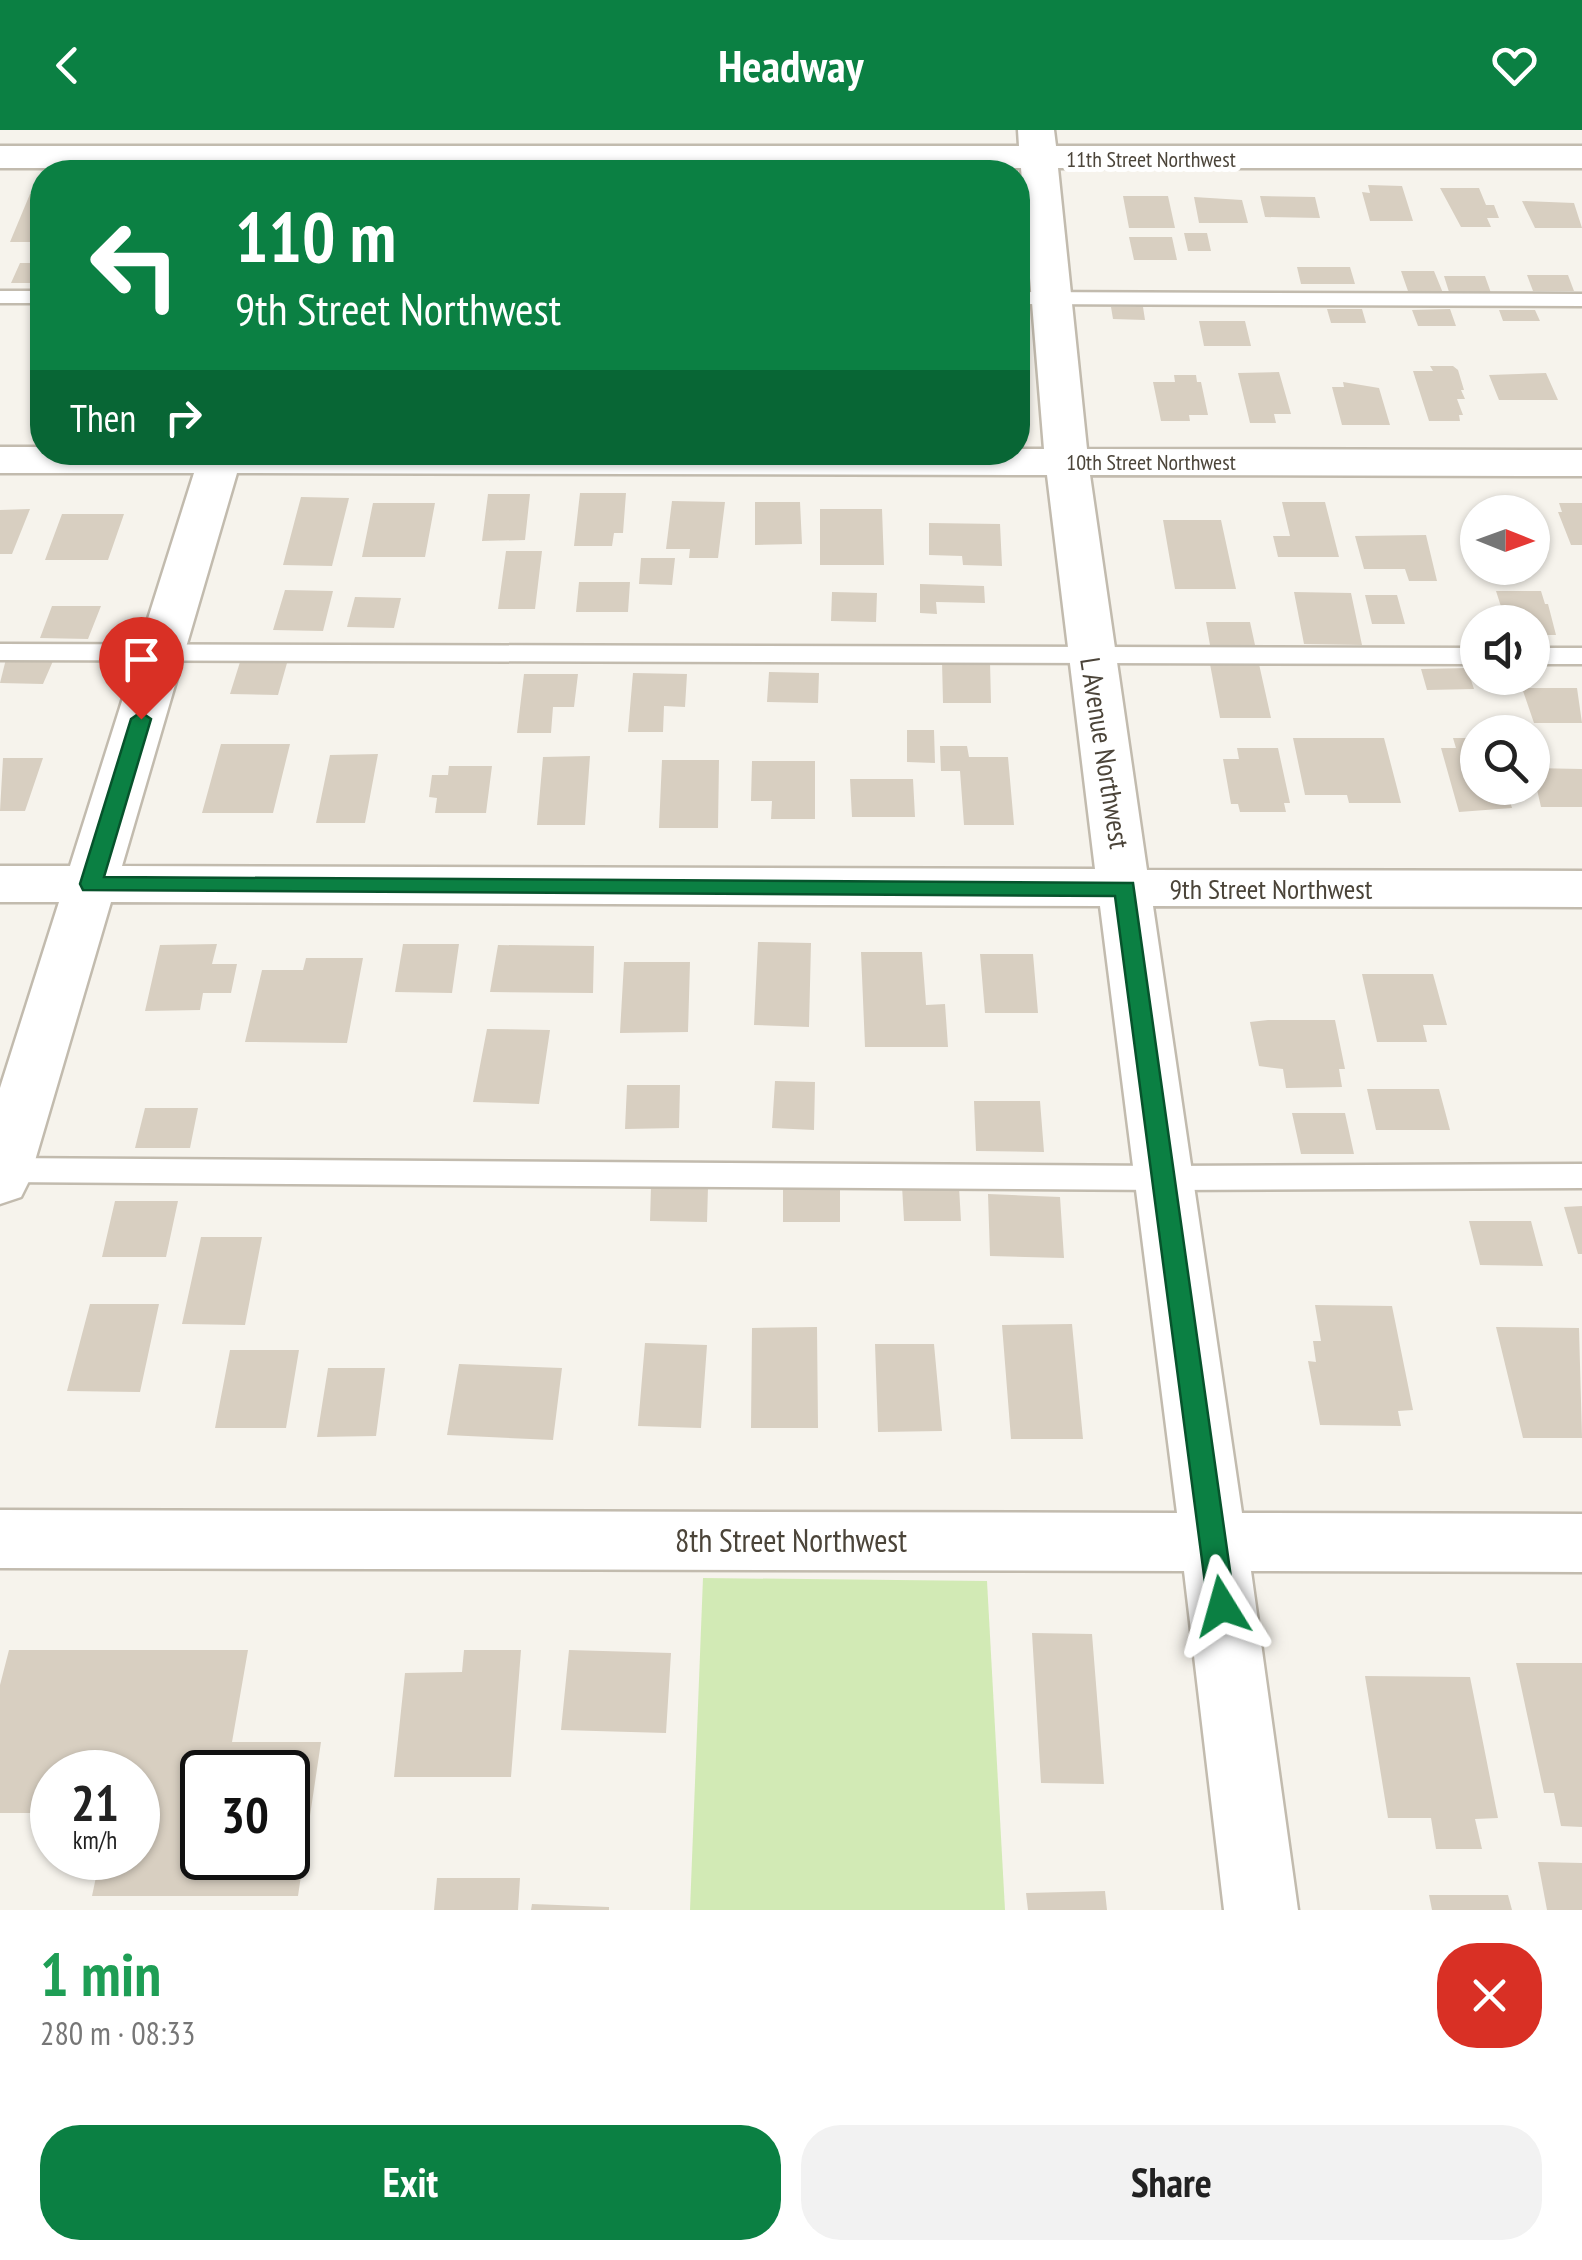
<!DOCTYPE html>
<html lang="en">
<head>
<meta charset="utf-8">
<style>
	:root { --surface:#fff; --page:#f2f2f2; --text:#222; --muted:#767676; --accent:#0b8043 }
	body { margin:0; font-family:"PT Sans Narrow",sans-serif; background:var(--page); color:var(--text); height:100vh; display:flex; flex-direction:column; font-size:38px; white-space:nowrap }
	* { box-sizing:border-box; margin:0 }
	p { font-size:32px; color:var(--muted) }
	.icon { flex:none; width:55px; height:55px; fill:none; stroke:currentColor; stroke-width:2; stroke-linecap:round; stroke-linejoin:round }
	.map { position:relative; height:1780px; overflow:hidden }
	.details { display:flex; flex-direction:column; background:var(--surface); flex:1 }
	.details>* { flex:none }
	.banner { position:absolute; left:30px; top:30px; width:1000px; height:305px; border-radius:40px; box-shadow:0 2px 8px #0004; background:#0b8043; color:#fff; overflow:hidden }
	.needle { width:65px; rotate:91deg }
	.fabs { position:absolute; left:1460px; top:365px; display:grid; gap:20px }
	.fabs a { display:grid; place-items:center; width:90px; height:90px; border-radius:50%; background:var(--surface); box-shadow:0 2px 8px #0004; font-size:50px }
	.speed { position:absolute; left:30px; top:1620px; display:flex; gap:20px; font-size:50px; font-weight:700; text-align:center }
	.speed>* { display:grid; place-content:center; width:130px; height:130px; border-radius:50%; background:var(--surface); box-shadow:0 2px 8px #0004; line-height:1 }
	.speed small { font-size:25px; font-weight:400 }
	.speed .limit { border:5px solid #111; border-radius:15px; background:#fff; color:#111 }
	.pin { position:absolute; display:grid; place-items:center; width:85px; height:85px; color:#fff; margin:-102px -42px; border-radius:50% 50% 50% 0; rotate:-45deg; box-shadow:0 0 10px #0007 }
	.pin .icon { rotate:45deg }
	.me { position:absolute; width:110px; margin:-55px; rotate:352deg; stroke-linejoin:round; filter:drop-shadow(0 0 8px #0008) }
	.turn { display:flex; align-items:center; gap:35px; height:210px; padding:0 40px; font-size:45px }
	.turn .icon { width:130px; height:130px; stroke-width:2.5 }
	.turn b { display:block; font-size:70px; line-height:85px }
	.then { display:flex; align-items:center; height:95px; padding:0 40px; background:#0003; gap:20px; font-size:38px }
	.round { display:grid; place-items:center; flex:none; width:105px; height:105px; border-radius:40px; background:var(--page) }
	.head { display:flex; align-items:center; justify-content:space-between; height:170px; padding:0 40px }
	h1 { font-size:60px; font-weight:600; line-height:75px; color:#1e9e55 }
	.primary-button { display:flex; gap:20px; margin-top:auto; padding:20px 40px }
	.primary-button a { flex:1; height:115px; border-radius:40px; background:var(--accent); color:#fff; font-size:40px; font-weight:600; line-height:115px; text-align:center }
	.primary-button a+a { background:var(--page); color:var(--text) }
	header { display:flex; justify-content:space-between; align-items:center; height:130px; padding:0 40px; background:var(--accent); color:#fff; font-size:45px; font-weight:600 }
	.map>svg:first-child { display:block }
</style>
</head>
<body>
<header><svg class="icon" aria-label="back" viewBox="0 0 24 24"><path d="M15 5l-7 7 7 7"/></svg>Headway<svg class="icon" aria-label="heart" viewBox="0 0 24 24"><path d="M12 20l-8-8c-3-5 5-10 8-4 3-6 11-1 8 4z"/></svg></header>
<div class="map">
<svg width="1582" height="1780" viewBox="0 0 1582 1780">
	<rect width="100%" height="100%" fill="#f6f3ec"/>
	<!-- green -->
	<path fill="#d2eab5" d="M 703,1448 L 987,1451 L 1005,1780 L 690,1780 Z"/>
	<!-- building -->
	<path fill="#d8cfc1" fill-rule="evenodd" d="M 1368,55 L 1402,56 L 1413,91 L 1370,91 L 1362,62 L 1370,63 Z
		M 1440,58 L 1479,58 L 1486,75 L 1494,75 L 1499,88 L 1487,88 L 1491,97 L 1461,97 Z
		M 30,64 L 42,64 L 42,112 L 10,112 Z
		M 1123,66 L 1168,66 L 1175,98 L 1129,98 Z
		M 1260,66 L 1315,67 L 1320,88 L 1265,87 Z
		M 1194,67 L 1242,70 L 1248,93 L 1199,93 Z
		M 1522,71 L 1574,73 L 1582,98 L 1535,98 Z
		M 1184,103 L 1207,103 L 1211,121 L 1188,121 Z
		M 1129,107 L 1172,107 L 1177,130 L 1134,130 Z
		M 20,133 L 42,133 L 42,153 L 11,153 Z
		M 1297,137 L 1350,137 L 1355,154 L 1301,154 Z
		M 1401,141 L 1434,141 L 1443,163 L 1409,164 Z
		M 1527,145 L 1568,145 L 1574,161 L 1533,161 Z
		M 1444,146 L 1485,146 L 1491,163 L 1449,162 Z
		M 1111,177 L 1143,177 L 1145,190 L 1113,189 Z
		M 1327,179 L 1362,179 L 1366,193 L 1331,193 Z
		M 1450,179 L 1456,196 L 1418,196 L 1412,180 Z
		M 1499,180 L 1535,180 L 1540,191 L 1503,191 Z
		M 1199,191 L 1245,191 L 1251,216 L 1204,216 Z
		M 1430,236 L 1453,236 L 1458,240 L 1464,260 L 1461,260 L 1465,269 L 1457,269 L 1463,285 L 1459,285 L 1460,291 L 1429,291 L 1413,241 L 1433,241 Z
		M 1279,242 L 1291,284 L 1274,284 L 1276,293 L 1250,293 L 1238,243 Z
		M 1546,243 L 1558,270 L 1499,270 L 1489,245 Z
		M 1174,245 L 1196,245 L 1197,252 L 1201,252 L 1208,285 L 1189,285 L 1190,291 L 1161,291 L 1153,252 L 1175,252 Z
		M 1343,252 L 1379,258 L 1390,295 L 1342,295 L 1332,257 L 1344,257 Z
		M 580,363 L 626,363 L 623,403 L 614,403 L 612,416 L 574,416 Z
		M 488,364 L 530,364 L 525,410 L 482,411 Z
		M 301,367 L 349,368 L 332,436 L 283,435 Z
		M 672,371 L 725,372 L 718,428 L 689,428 L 690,419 L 666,419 Z
		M 755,372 L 800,372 L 802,414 L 755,415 Z
		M 1282,372 L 1325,372 L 1339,427 L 1278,427 L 1273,406 L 1290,406 Z
		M 373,373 L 435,373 L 425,427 L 362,427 Z
		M 1559,373 L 1582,373 L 1582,415 L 1571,415 L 1558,382 L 1562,382 Z
		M 30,379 L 12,424 L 0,424 L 0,380 Z
		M 820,379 L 882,379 L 884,435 L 820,435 Z
		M 62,384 L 124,384 L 108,430 L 45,430 Z
		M 1163,390 L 1221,390 L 1236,459 L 1175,459 Z
		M 929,393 L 1000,394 L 1002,436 L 963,435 L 962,426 L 929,425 Z
		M 1426,405 L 1437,451 L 1409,451 L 1405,439 L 1364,439 L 1355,406 Z
		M 506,421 L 542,421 L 535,479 L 498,479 Z
		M 641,428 L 675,428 L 672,455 L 639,454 Z
		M 579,452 L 630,452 L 628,482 L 576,482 Z
		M 920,454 L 984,456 L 985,473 L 936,472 L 937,484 L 920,483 Z
		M 285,460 L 333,461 L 323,501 L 273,500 Z
		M 1496,461 L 1541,461 L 1545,474 L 1548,474 L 1556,505 L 1532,505 L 1532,492 L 1506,492 Z
		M 832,462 L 877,463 L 876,492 L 831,491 Z
		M 1294,462 L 1351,463 L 1362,515 L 1304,514 Z
		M 1365,465 L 1397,465 L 1405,494 L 1372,494 Z
		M 355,467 L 401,468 L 394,498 L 347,497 Z
		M 52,476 L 101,476 L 88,509 L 40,508 Z
		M 1206,492 L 1250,492 L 1255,515 L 1210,515 Z
		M 6,529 L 53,531 L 43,554 L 0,553 Z
		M 942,531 L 990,532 L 991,573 L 943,573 Z
		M 240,532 L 287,533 L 278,565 L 230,564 Z
		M 1210,534 L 1259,534 L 1271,588 L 1220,588 Z
		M 1467,538 L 1474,559 L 1427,560 L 1421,539 Z
		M 769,542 L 819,543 L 818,573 L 767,572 Z
		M 633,543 L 687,544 L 685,577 L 664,576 L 663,602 L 628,602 Z
		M 524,544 L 578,544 L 574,577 L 553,577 L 551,603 L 517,603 Z
		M 1522,558 L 1577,558 L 1582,593 L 1534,593 Z
		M 907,600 L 934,600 L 935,633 L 907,632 Z
		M 1293,608 L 1384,608 L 1401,673 L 1349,673 L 1347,665 L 1305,665 Z
		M 1453,608 L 1476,608 L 1478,658 L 1506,658 L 1512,678 L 1459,682 L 1441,618 L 1456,618 Z
		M 221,614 L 290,614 L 273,683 L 202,683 Z
		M 940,616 L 967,616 L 969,627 L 1008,627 L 1014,695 L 964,695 L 960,641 L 941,641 Z
		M 1237,618 L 1278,618 L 1290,673 L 1284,673 L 1286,682 L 1240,682 L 1238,674 L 1231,674 L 1223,629 L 1239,629 Z
		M 378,624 L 365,693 L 316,693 L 330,625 Z
		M 590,626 L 585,695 L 537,695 L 543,627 Z
		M 3,628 L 43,628 L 25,681 L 0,681 Z
		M 662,630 L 719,630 L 718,698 L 659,698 Z
		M 752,631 L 815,631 L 815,689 L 771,689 L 772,671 L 751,671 Z
		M 449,636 L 492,636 L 486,683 L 435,683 L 437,668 L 429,667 L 432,645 L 448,645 Z
		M 1532,638 L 1582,639 L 1582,677 L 1541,677 Z
		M 850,649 L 913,649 L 915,687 L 852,687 Z
		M 758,812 L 811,813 L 809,897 L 754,895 Z
		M 217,814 L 212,834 L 237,834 L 231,863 L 203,863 L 200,880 L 145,881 L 160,815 Z
		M 403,814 L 459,814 L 452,863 L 395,862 Z
		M 498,815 L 594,816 L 593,863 L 490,862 Z
		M 861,822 L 922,822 L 926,875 L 945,874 L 948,917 L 865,917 Z
		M 980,824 L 1033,824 L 1038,883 L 985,883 Z
		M 306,828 L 363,828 L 347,913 L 245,912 L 262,840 L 303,840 Z
		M 624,832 L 690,832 L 688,902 L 620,903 Z
		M 1362,844 L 1433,844 L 1447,895 L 1423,895 L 1427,912 L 1377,912 Z
		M 1268,890 L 1335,890 L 1345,939 L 1339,939 L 1342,957 L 1286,958 L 1283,939 L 1259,936 L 1250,892 Z
		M 487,899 L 550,900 L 539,974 L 473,972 Z
		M 775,951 L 815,952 L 814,1000 L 772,998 Z
		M 627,955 L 680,955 L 679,998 L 625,999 Z
		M 1367,959 L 1439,959 L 1450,1000 L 1376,1000 Z
		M 974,971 L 1040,971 L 1044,1022 L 976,1021 Z
		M 145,978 L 198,978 L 190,1018 L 135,1018 Z
		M 1292,983 L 1345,983 L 1354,1024 L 1301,1024 Z
		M 902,1056 L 959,1057 L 961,1091 L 904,1091 Z
		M 651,1057 L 708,1057 L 707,1092 L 650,1091 Z
		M 783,1057 L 840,1058 L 840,1092 L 783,1092 Z
		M 988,1064 L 1060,1067 L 1064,1128 L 990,1126 Z
		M 115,1071 L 178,1071 L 166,1127 L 102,1127 Z
		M 1582,1076 L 1582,1124 L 1578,1124 L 1564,1077 Z
		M 1469,1091 L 1531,1091 L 1543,1136 L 1480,1135 Z
		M 201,1107 L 262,1107 L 245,1195 L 182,1194 Z
		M 90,1174 L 159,1174 L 140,1262 L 67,1261 Z
		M 1315,1175 L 1392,1176 L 1413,1280 L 1398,1281 L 1401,1296 L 1320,1295 L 1308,1231 L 1316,1232 L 1313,1211 L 1321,1211 Z
		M 1072,1194 L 1083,1309 L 1011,1309 L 1002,1195 Z
		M 817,1197 L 818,1298 L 751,1298 L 752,1198 Z
		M 1496,1197 L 1579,1198 L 1582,1308 L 1523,1308 Z
		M 645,1213 L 707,1215 L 701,1298 L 638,1296 Z
		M 875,1214 L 934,1214 L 942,1301 L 878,1302 Z
		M 230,1220 L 299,1220 L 286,1298 L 215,1298 Z
		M 459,1234 L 562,1238 L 553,1310 L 447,1305 Z
		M 328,1238 L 385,1238 L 376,1306 L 317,1307 Z
		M 1032,1503 L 1092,1504 L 1104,1654 L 1041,1653 Z
		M 9,1520 L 248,1520 L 232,1612 L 321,1612 L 298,1766 L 92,1766 L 100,1728 L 138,1728 L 138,1642 L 52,1642 L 52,1683 L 0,1683 L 0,1555 ZM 202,1642 L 288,1642 L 288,1728 L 202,1728 Z
		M 464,1520 L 521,1520 L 511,1647 L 394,1647 L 405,1543 L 462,1542 Z
		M 569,1520 L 671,1523 L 666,1603 L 561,1600 Z
		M 1516,1533 L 1582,1533 L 1582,1697 L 1561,1696 L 1554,1663 L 1544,1663 Z
		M 1365,1546 L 1470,1547 L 1498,1688 L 1475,1689 L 1482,1719 L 1436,1719 L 1431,1688 L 1388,1688 Z
		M 1538,1732 L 1582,1733 L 1582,1780 L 1547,1780 Z
		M 437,1748 L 520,1748 L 518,1780 L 434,1780 Z
		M 1105,1761 L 1107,1780 L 1028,1780 L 1026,1763 Z
		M 1429,1765 L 1508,1765 L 1512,1780 L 1432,1780 Z
		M 532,1774 L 609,1777 L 609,1780 L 531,1780 Z"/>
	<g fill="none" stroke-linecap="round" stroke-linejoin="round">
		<defs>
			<path id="lane" d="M 0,161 L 42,161 L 42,173 L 0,173 Z
				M 1018,162 L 1582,164 L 1582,176 L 1018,174 Z
				M 0,514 L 1478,518 L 1478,534 L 0,530 Z
				M 1532,518 L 1582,518 L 1582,534 L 1532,534 Z
				M 0,1028 L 1166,1036 L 1582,1034 L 1582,1058 L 1166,1060 L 0,1052 Z"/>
			<path id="street" d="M 1018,0 L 1054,0 L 1056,16 L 1582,16 L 1582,38 L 1058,38 L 1087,319 L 1582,320 L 1582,346 L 1090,345 L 1147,740 L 1582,741 L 1582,777 L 1153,776 L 1242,1383 L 1582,1384 L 1582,1442 L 1251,1441 L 1298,1780 L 1224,1780 L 1184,1441 L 0,1438 L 0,1380 L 1177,1383 L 1100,776 L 111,772 L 29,1051 L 21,1067 L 0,1074 L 0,958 L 59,772 L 0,772 L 0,736 L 70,736 L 194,343 L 0,343 L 0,317 L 42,317 L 42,322 L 1018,322 L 1018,319 L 1044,319 L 1021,38 L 0,38 L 0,16 L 1019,16 ZM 237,343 L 1047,345 L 1095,739 L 122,736 Z"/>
		</defs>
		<!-- lane casing -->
		<use href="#lane" stroke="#c2bbae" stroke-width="5"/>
		<!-- street casing -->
		<use href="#street" stroke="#c2bbae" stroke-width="5"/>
		<!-- lane -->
		<use href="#lane" fill="#fff" fill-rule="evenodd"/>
		<!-- street -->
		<use href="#street" fill="#fff" fill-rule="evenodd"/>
	</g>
	<!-- route -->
	<path fill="#0b8043" stroke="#07532c" stroke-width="2.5" d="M 141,582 L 151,589 L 104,747 L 1133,753 L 1235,1476 L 1231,1484 L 1222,1488 L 1212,1484 L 1208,1476 L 1115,766 L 83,760 L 80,754 L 131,589 Z"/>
	<g text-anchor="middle" stroke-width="10" stroke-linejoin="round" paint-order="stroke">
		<!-- far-street labels -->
		<g font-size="22" fill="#4b4439" stroke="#fff">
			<text x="1151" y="37">11th Street Northwest</text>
			<text x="1151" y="340">10th Street Northwest</text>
		</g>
		<!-- street labels -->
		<g font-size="28" fill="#4b4439" stroke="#fff">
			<text transform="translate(1105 623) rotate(81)" y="10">L Avenue Northwest</text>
			<text x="1271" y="769">9th Street Northwest</text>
		</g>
		<!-- near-street labels -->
		<g font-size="32" fill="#4b4439" stroke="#fff">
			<text x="791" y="1422">8th Street Northwest</text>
		</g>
	</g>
</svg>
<div class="fabs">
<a><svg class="needle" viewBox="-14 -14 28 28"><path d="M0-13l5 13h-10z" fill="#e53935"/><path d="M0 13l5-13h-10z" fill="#767676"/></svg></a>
<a><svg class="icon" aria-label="sound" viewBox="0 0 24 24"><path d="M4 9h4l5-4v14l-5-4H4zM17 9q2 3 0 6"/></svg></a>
<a><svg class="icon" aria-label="search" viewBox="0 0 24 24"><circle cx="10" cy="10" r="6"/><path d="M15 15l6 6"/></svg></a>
</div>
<div class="speed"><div>21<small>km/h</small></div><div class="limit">30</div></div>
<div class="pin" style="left:141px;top:589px;background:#d93025"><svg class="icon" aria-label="arrive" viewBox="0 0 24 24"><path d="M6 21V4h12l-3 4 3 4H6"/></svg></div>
<svg class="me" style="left:1222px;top:1476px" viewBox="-20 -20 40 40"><path d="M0-17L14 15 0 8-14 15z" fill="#0b8043" stroke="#fff" stroke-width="4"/></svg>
<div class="banner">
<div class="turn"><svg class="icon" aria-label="left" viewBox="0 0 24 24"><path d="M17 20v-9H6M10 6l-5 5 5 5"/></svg><div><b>110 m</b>9th Street Northwest</div></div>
<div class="then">Then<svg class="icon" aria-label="right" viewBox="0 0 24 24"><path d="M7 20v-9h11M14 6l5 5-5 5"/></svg></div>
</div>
</div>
<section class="details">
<div class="head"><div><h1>1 min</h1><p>280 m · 08:33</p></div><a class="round" style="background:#d93025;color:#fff"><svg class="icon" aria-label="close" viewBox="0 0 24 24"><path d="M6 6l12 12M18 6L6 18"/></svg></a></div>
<div class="primary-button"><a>Exit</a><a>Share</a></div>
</section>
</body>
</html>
